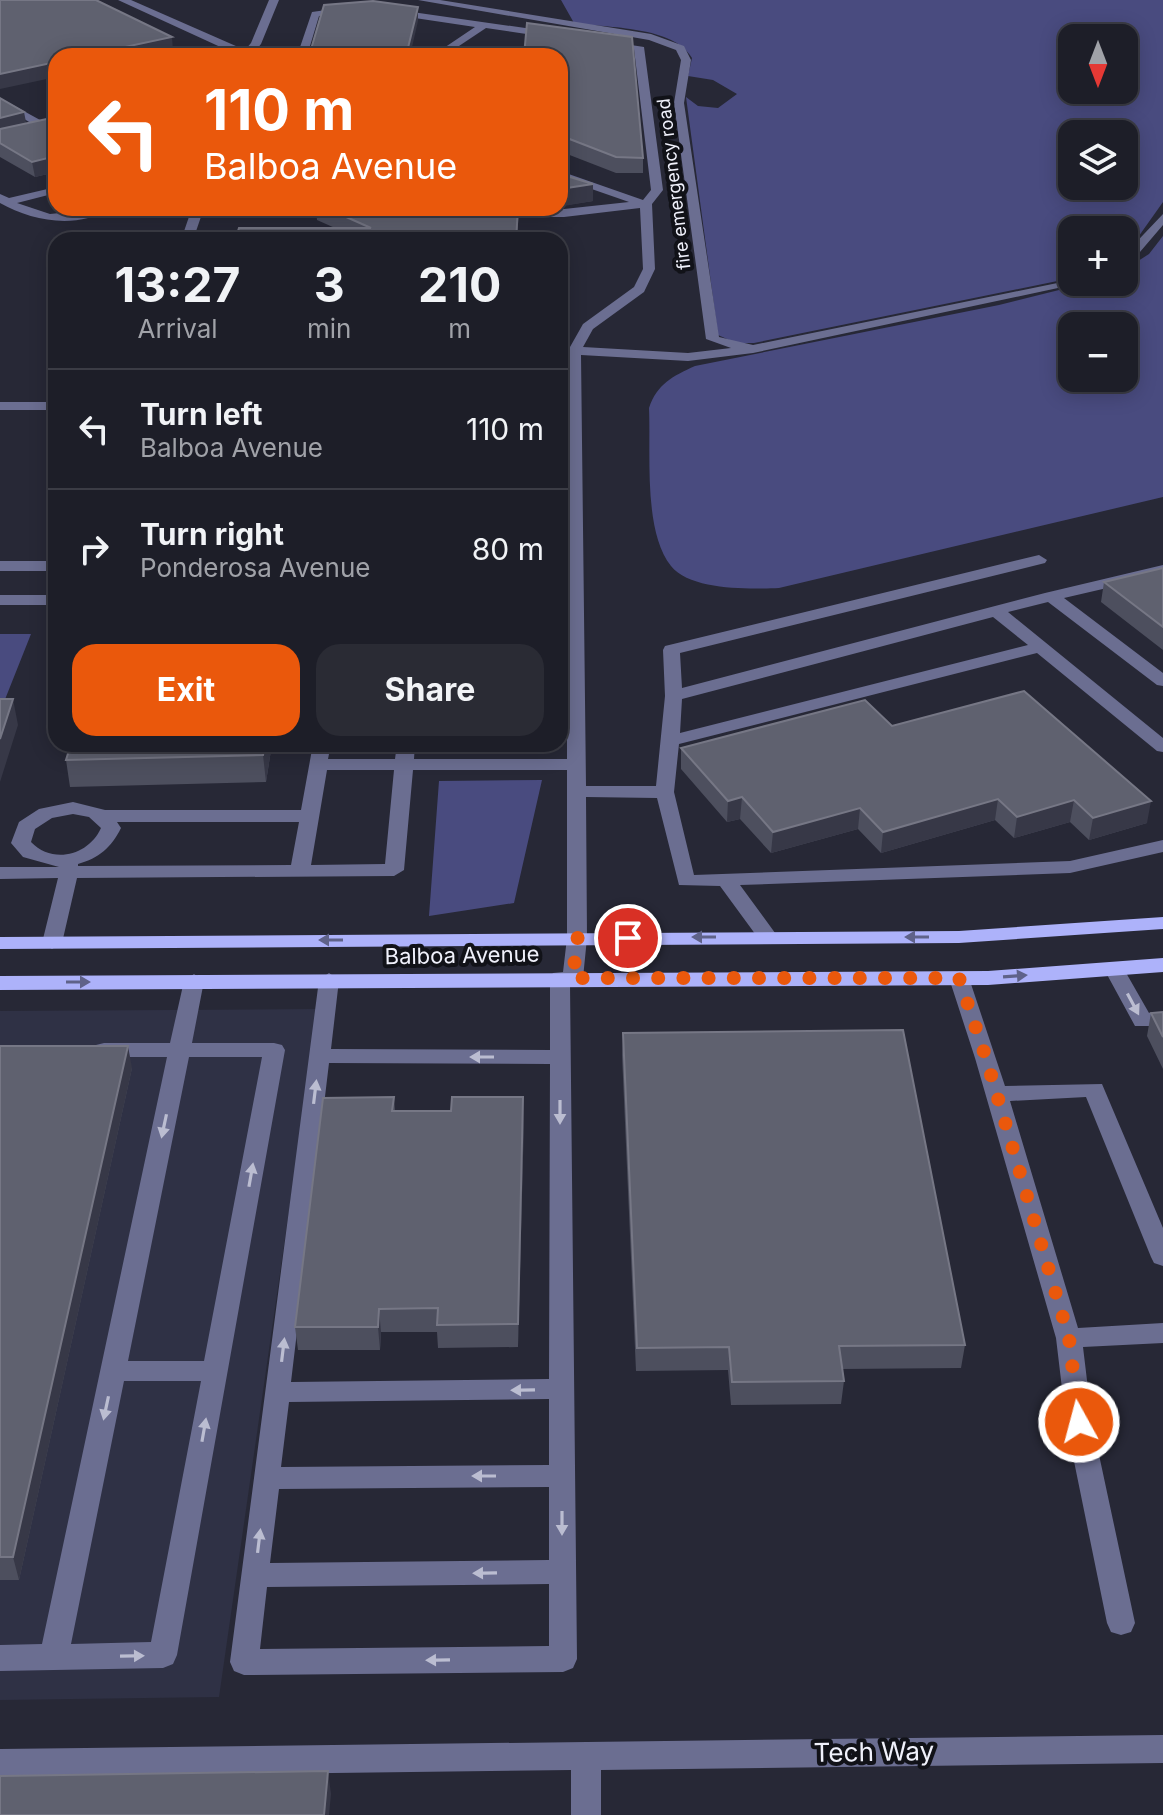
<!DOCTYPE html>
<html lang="en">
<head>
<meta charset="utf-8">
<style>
	:root { --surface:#1d1e28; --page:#2a2b34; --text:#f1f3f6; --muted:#a0a2a8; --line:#3b3c45; --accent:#ea580c }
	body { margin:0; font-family:Inter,sans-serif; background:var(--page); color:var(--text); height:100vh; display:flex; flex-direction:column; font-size:30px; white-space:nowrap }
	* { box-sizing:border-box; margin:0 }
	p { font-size:26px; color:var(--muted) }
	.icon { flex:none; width:44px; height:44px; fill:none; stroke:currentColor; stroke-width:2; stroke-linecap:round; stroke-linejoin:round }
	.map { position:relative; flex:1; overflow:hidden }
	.sheet { position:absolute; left:48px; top:232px; width:520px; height:520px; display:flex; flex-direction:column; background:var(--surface); border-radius:24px; box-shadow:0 4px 20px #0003,0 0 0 2px var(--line) }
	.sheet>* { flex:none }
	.hud { position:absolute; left:48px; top:48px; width:520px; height:168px; border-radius:24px; box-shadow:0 4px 20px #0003,0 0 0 2px var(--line); background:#ea580c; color:#fff; overflow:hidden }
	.needle { width:52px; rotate:180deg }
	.controls { position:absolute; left:1058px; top:24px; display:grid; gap:16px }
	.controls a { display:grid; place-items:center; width:80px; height:80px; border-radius:16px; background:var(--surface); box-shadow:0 4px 20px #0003,0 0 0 2px var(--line); font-size:40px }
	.pin { position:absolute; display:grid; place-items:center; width:68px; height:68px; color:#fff; margin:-34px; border:4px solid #fff; border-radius:50%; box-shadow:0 2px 8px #0007 }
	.me { position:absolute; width:88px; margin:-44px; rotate:353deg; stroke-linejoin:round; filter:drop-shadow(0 0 6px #0008) }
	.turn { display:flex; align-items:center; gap:28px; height:168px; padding:0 24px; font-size:36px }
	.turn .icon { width:104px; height:104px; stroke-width:2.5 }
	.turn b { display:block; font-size:56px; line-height:68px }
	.eta { display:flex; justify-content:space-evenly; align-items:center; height:136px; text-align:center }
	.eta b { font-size:48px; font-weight:700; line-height:56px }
	.button { display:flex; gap:16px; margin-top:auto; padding:16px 24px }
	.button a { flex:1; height:92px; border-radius:24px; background:var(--accent); color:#fff; font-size:32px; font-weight:700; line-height:92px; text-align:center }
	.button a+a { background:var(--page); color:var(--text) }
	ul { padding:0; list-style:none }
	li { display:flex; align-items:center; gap:24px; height:120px; padding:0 24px; border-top:2px solid var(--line) }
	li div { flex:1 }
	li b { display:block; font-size:30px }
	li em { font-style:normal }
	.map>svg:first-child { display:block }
</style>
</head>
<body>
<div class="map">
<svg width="1163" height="1815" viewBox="0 0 1163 1815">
	<rect width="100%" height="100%" fill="#272836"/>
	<!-- built -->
	<path fill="#2f3145" d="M 318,1009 L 219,1697 L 0,1700 L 0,1011 Z"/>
	<!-- green -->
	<path fill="#494b7f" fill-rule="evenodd" d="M 561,0 L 1163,0 L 1163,202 L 1124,257 L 1124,230 L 1072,230 L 1072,278 L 754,343 L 736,343 L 718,335 L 686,97 L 698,106 L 718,108 L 737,94 L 713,80 L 688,76 L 692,58 C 674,26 608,28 574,23 ZM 1072,38 L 1124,38 L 1124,90 L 1072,90 ZM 1072,134 L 1124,134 L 1124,186 L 1072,186 Z
		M 1163,236 L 1163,497 L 779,588 C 751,589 691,591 671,566 C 643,531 651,453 649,408 C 657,384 673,376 695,366 L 999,305 L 1091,282 L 1124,282 L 1124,270 L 1149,254 ZM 1124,326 L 1124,378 L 1072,378 L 1072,326 Z
		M 0,634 L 31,634 L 0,712 Z
		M 542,780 L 514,903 L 429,916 L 439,781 Z"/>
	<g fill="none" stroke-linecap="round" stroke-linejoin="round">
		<!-- minor -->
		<path fill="#6b6e91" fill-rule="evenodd" d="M 118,0 L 131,0 L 245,50 L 251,43 L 269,0 L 279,0 L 261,44 L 251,56 L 240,56 Z
			M 418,0 L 440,0 L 651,34 L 684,46 L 691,60 L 684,103 L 719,337 L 753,345 L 1072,280 L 1086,282 L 753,353 L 688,361 L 581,355 L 586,786 L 656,786 L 665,696 L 663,650 L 665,646 L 1039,555 L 1047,560 L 1045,563 L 680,653 L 682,688 L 1045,593 L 1163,565 L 1163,575 L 1064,598 L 1163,673 L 1163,686 L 1157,685 L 1048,602 L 1008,612 L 1163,738 L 1163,752 L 1157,751 L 1037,653 L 679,744 L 674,792 L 694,875 L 1070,861 L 1163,840 L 1163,852 L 1070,873 L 740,885 L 778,937 L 768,943 L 761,942 L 720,886 L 679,885 L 657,798 L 586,797 L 587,938 L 583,978 L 580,983 L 570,984 L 577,1659 L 573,1668 L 563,1672 L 244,1675 L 234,1671 L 230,1662 L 319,980 L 329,973 L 339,980 L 331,1049 L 550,1050 L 550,978 L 553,973 L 563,972 L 567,938 L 567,770 L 413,770 L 404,870 L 394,876 L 77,878 L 62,943 L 52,949 L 42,943 L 58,878 L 0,879 L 0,867 L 59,867 L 23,857 L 11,843 L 19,822 L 39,809 L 73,802 L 105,810 L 301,810 L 313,744 L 331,744 L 328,759 L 395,759 L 397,744 L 415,744 L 414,759 L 567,759 L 567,354 L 560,354 L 560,346 L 570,347 L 583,324 L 634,287 L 643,269 L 640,208 L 564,217 L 492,217 L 486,213 L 492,209 L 564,209 L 629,202 L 560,178 L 560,171 L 643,200 L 651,190 L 634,49 L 605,45 L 605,41 L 644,47 L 663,190 L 652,204 L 655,269 L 644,292 L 593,329 L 583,347 L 688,353 L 731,348 L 706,339 L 674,103 L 681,60 L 676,50 L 649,40 ZM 993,617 L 1028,645 L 680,733 L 682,699 ZM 327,770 L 394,770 L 385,864 L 311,865 ZM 73,814 L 89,817 L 101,828 C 89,855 53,865 31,842 L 35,829 L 52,818 ZM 117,822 L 299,822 L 291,865 L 78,866 L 78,864 C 99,858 111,848 121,828 ZM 329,1063 L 550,1064 L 549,1379 L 291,1382 ZM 549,1399 L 549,1465 L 281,1467 L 289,1402 ZM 549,1487 L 549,1560 L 270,1563 L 279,1489 ZM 549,1584 L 549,1646 L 260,1649 L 267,1587 Z
			M 347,7 L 350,12 L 319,16 L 307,56 L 297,56 L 312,12 Z
			M 391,9 L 553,32 L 558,35 L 553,38 L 486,28 L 444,56 L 432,56 L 475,27 L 388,14 Z
			M 0,98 L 51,126 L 52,128 L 43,130 L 0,105 Z
			M 56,187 L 56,193 L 17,203 L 50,214 L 110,208 C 77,230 32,221 0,203 L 0,194 L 9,198 Z
			M 192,208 L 204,208 L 193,240 L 181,240 Z
			M 249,208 L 344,209 L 350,213 L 344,217 L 253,217 L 247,213 Z
			M 1163,214 L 1163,225 L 1128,266 L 1124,267 L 1124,255 Z
			M 0,402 L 56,402 L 56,410 L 0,410 Z
			M 0,561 L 56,561 L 56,571 L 0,571 Z
			M 0,595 L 56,595 L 56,605 L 0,605 Z
			M 1114,962 L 1121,964 L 1149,1013 L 1163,1012 L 1163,1026 L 1135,1026 L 1104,969 Z
			M 959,971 L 969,978 L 1005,1086 L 1102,1084 L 1163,1228 L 1163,1266 L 1154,1263 L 1151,1257 L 1086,1097 L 1010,1101 L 1078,1328 L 1163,1323 L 1163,1343 L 1083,1347 L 1092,1422 L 1135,1623 L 1131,1632 L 1121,1635 L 1111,1632 L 1107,1623 L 1066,1422 L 1056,1338 L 975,1058 L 949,978 Z
			M 194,974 L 204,981 L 192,1043 L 274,1043 L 282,1045 L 285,1050 L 177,1655 L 173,1664 L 163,1668 L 0,1671 L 0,1645 L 42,1644 L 167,1057 L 104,1057 L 96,1055 L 93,1050 L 96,1045 L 104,1043 L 170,1043 L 184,981 ZM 189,1057 L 262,1057 L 204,1361 L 128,1361 ZM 124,1381 L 201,1381 L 151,1642 L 71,1644 Z
			M 1163,1735 L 1163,1763 L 601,1770 L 601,1815 L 571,1815 L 571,1770 L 0,1777 L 0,1749 Z"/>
		<!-- major -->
		<path fill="#adb2fa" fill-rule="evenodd" d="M 1163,917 L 1163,929 L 959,943 L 0,949 L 0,937 L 959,931 Z
			M 1163,958 L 1163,972 L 988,985 L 0,990 L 0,976 L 988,971 Z"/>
	</g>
	<!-- wall -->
	<path fill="#4d4f5e" d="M 560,56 L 643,158 L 643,173 L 616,173 L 567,154 L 567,140 L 560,137 Z
		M 0,98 L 26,124 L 56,117 L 56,172 L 35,177 L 0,157 Z
		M 560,174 L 593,184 L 593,201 L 560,206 Z
		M 316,208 L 519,208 L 517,240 L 235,240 L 335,228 L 317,220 Z
		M 1163,568 L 1163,650 L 1101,602 L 1104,582 Z
		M 892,726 L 1147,823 L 1089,840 L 1070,822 L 1014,838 L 995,820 L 881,853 L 858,829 L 771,853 L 740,819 L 727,822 L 681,769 L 681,748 Z
		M 71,744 L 272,744 L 266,782 L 70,787 L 66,760 Z
		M 1163,1012 L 1163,1069 L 1147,1036 L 1151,1013 Z
		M 623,1033 L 965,1345 L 961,1368 L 842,1369 L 844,1381 L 841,1404 L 731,1405 L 728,1370 L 636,1371 L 622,1055 Z
		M 0,1046 L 132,1068 L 19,1580 L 0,1580 Z
		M 394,1097 L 395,1111 L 524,1119 L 518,1347 L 438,1348 L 437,1332 L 381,1332 L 380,1350 L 298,1350 L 295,1327 Z"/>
	<!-- shaded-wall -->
	<path fill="#373847" d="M 418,7 L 418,21 L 410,56 L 406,56 Z
		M 172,37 L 173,51 L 150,56 L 83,56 Z
		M 56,62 L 56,77 L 0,89 L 0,74 Z
		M 24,112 L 27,127 L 0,134 L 0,118 Z
		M 56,156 L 56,172 L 35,177 L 32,162 Z
		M 593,184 L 593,201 L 564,206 L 564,189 Z
		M 13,699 L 18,725 L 0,782 L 0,739 Z
		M 265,744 L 272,744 L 266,782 L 263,755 Z
		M 742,797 L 740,819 L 727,822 L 728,801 Z
		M 998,799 L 995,820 L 881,853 L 883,832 Z
		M 1074,800 L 1070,822 L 1014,838 L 1017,817 Z
		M 1151,801 L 1147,823 L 1089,840 L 1093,818 Z
		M 860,808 L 858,829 L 771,853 L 773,832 Z
		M 128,1046 L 132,1068 L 19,1580 L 13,1557 Z
		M 523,1097 L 524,1119 L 518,1347 L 518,1324 Z
		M 379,1309 L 381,1332 L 380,1350 L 378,1327 Z
		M 328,1771 L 331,1794 L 329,1815 L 324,1815 Z"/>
	<!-- building -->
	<path fill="#5f616f" stroke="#767785" stroke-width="2" d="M 0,0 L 96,0 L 172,37 L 83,56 L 56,56 L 56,62 L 0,74 Z
		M 373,1 L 418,7 L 406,56 L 309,56 L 324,5 Z
		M 527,23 L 632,37 L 643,158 L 616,157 L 567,138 L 568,125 L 560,122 L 560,56 L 524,56 Z
		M 0,98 L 24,112 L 0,118 Z
		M 56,117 L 56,156 L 32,162 L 0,143 L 0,129 Z
		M 560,174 L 593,184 L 560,189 Z
		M 326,208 L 518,208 L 516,240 L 235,240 L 239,228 L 371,228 Z
		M 1163,568 L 1163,627 L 1104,582 Z
		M 1024,691 L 1151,801 L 1093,818 L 1074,800 L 1017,817 L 998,799 L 883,832 L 860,808 L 773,832 L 742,797 L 728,801 L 681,748 L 865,700 L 892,726 Z
		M 0,699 L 13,699 L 0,739 Z
		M 71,744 L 265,744 L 263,755 L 66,760 Z
		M 1163,1012 L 1163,1037 L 1151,1013 Z
		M 903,1030 L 965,1345 L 839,1346 L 844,1381 L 732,1382 L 729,1347 L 637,1348 L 623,1033 Z
		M 0,1046 L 128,1046 L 13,1557 L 0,1557 Z
		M 394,1097 L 392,1111 L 451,1111 L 452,1097 L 523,1097 L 518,1324 L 437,1325 L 438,1308 L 379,1309 L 378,1327 L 295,1327 L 323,1098 Z
		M 328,1771 L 324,1815 L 0,1815 L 0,1776 Z"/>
	<!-- one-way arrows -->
	<defs><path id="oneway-solid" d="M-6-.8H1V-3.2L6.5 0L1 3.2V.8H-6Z" transform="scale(2)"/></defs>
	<g fill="#5f6289">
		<use href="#oneway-solid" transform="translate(704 937) rotate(180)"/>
		<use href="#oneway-solid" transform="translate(917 937) rotate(180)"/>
		<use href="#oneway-solid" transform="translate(331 940) rotate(180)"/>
		<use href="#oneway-solid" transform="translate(1015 976) rotate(-4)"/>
		<use href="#oneway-solid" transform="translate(78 982)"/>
	</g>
	<g fill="#bbbdd1">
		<use href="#oneway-solid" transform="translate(1133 1004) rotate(62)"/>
		<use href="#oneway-solid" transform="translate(482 1057) rotate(-180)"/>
		<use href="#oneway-solid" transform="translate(315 1092) rotate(-83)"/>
		<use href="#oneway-solid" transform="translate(560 1112) rotate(90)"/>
		<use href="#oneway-solid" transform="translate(164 1126) rotate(102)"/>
		<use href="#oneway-solid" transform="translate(251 1175) rotate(-80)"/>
		<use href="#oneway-solid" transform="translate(283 1350) rotate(-83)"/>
		<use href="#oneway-solid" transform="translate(523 1390) rotate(179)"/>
		<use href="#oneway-solid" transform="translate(106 1408) rotate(102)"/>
		<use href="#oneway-solid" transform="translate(204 1430) rotate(-80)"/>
		<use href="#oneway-solid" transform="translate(484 1476) rotate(180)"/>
		<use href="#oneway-solid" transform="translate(562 1523) rotate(90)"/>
		<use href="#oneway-solid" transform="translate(259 1541) rotate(-83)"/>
		<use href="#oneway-solid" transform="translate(485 1573) rotate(179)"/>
		<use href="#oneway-solid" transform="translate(132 1656) rotate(-1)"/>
		<use href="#oneway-solid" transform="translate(438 1660) rotate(179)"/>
	</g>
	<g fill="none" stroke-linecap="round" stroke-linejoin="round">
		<!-- route -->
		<path stroke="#ea580c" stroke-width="14" stroke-dasharray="0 25.2" d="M 628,938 L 577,938 L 573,978 L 959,978 L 986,1058 L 1069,1338 L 1079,1422"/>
	</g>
	<g text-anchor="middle" stroke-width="8" stroke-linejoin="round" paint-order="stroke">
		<!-- far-street labels -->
		<g font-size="18" fill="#f0f1fb" stroke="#111218">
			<text transform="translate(674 184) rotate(-97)" y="6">fire emergency road</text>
		</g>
		<!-- street labels -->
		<g font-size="22" fill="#f0f1fb" stroke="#111218">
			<text transform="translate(462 955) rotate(-1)" y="8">Balboa Avenue</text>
		</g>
		<!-- near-street labels -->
		<g font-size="26" fill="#f0f1fb" stroke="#111218">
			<text transform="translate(874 1752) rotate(-1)" y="9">Tech Way</text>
		</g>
	</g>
</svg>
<div class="controls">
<a><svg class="needle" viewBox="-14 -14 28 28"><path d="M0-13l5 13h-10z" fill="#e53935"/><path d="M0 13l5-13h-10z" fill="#a0a2a8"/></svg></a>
<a><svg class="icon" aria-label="layers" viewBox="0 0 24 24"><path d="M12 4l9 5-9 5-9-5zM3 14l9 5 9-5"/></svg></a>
<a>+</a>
<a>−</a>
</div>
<div class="pin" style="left:628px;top:938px;background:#d93025"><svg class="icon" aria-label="arrive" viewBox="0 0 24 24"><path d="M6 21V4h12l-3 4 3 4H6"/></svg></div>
<svg class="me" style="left:1079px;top:1422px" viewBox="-20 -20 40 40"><circle r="17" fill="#ea580c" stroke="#fff" stroke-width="3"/><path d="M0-11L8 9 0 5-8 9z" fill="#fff"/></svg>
<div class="hud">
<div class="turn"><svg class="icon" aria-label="left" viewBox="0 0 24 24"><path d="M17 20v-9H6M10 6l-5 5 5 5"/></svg><div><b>110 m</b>Balboa Avenue</div></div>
</div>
<section class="sheet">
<div class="eta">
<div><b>13:27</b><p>Arrival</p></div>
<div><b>3</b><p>min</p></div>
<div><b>210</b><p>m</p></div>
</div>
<ul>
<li><svg class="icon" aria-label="left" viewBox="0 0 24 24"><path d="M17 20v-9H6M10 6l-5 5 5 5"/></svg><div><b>Turn left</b><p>Balboa Avenue</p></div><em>110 m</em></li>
<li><svg class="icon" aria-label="right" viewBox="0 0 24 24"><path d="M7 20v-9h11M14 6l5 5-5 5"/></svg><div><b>Turn right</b><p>Ponderosa Avenue</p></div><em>80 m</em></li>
</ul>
<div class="button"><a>Exit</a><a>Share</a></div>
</section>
</div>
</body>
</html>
